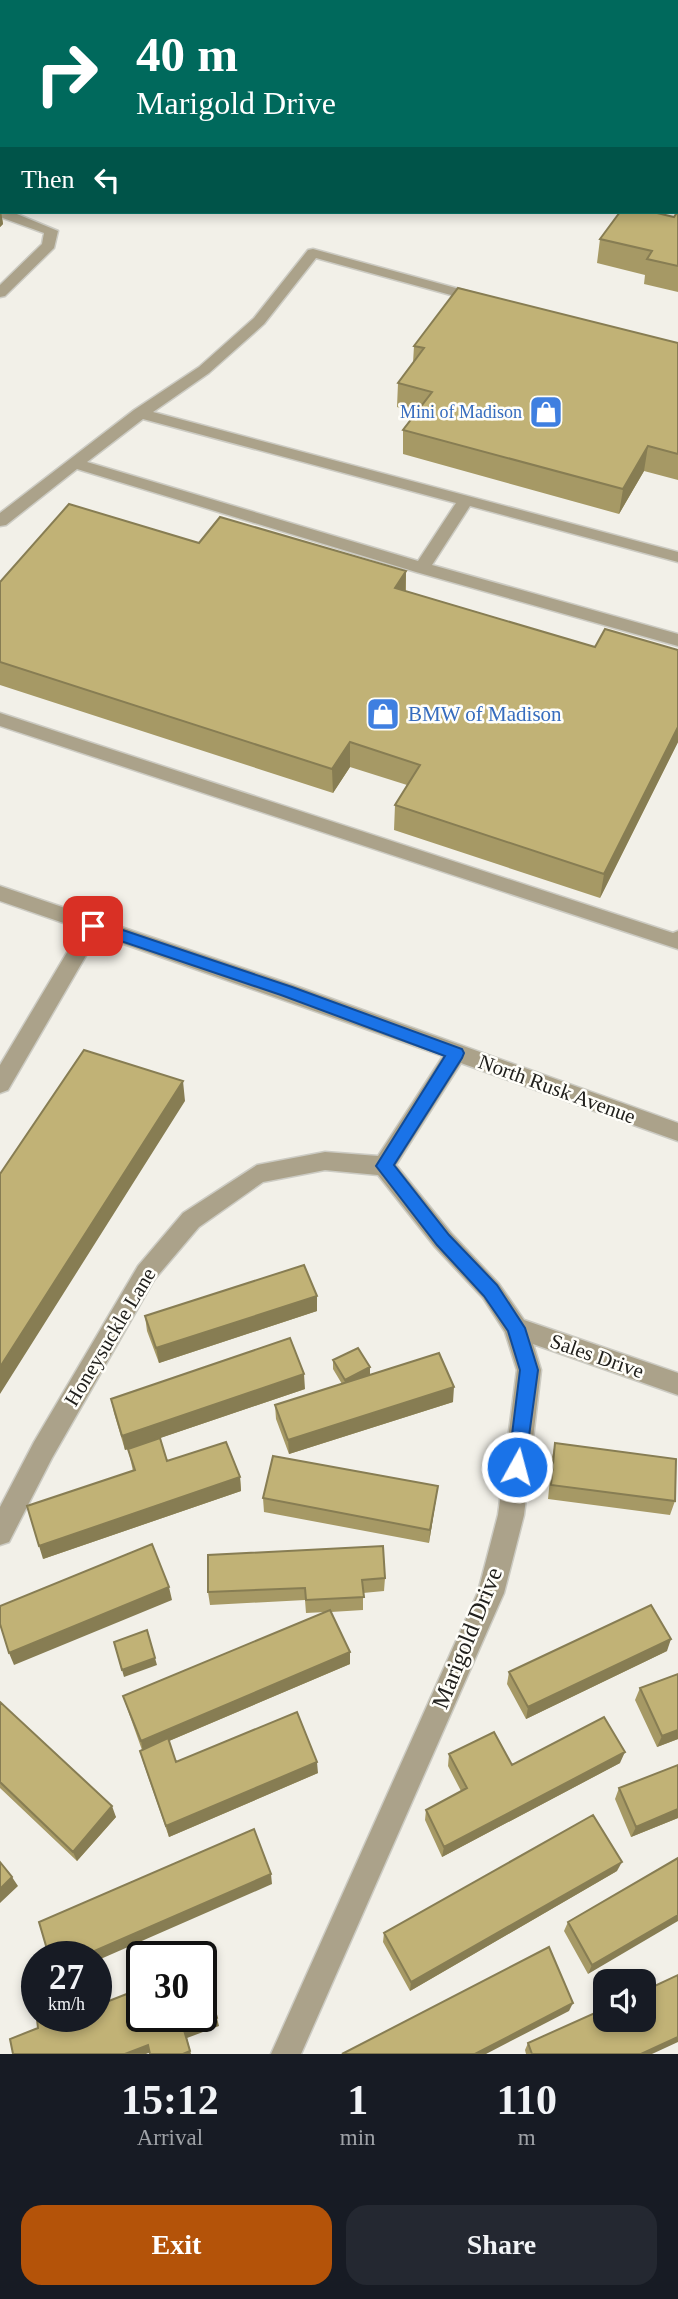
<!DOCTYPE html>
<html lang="en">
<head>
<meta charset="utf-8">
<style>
	:root { --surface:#171b24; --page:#242831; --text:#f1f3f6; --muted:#9ea1a6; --accent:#b45309 }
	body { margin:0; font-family:Georgia,serif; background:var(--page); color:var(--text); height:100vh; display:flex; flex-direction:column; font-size:26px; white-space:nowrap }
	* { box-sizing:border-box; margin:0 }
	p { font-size:23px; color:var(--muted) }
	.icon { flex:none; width:38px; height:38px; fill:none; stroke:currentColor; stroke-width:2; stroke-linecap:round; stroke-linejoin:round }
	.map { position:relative; height:2054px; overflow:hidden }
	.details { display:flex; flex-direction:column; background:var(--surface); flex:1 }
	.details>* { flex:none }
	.top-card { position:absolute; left:0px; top:0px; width:679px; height:214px; box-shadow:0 4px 10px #0003; background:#00695c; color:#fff; overflow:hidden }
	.tools { position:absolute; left:593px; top:1969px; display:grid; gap:14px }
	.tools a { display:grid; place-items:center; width:63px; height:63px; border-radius:14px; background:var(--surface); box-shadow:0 4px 10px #0003; font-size:35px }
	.speed { position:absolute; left:21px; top:1941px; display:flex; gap:14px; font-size:35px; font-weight:700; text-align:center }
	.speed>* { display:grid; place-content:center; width:91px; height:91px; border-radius:50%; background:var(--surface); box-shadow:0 4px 10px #0003; line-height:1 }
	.speed small { font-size:18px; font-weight:400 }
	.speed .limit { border:4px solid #111; border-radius:10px; background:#fff; color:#111 }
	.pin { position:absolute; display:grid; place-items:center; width:60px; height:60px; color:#fff; margin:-30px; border-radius:14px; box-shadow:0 4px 10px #0006 }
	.me { position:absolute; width:77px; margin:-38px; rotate:7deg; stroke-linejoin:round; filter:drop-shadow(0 0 5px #0008) }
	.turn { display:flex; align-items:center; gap:24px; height:147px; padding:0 21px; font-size:32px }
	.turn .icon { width:91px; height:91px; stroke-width:2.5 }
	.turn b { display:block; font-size:49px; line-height:60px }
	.then { display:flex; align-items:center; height:66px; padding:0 21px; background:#0003; gap:14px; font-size:26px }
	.eta { display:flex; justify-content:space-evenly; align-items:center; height:119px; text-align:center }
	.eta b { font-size:42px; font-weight:700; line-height:49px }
	.button { display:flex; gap:14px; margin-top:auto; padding:14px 21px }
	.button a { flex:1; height:80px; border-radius:21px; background:var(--accent); color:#fff; font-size:28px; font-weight:700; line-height:80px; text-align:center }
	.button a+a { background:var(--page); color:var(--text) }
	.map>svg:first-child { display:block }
</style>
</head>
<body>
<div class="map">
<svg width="678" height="2054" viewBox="0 0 678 2054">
	<rect width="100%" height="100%" fill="#f2f0e8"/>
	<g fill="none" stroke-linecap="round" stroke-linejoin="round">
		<defs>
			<path id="minor" d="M 326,0 L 346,0 L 347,2 L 327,2 Z
				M 677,66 L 678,66 L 678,74 L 677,74 Z
				M 0,135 L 2,135 L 2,143 L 0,143 Z
				M 0,208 L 2,212 L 12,212 L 58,231 L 54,248 L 5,296 L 0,297 L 0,285 L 42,244 L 44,233 L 0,217 Z
				M 313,249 L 485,296 L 487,299 L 480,303 L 316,258 L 264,324 L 209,373 L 153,412 L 678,552 L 678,562 L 470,506 L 432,565 L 678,634 L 678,646 L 416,572 L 77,469 L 6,525 L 0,526 L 0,513 L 134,410 L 199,367 L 254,318 L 308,250 ZM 143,419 L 456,503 L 418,561 L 87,462 Z
				M 0,713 L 673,933 L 678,931 L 678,949 L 0,726 Z
				M 0,886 L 293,985 L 678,1123 L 678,1141 L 461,1063 L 396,1165 L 451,1233 L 499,1284 L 524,1320 L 678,1373 L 678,1395 L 533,1344 L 541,1370 L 524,1515 L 504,1593 L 301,2054 L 271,2054 L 478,1592 L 498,1515 L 517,1370 L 505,1332 L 483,1298 L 435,1247 L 378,1175 L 325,1170 L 263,1182 L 199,1227 L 154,1280 L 52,1458 L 9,1542 L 0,1545 L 0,1507 L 34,1442 L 138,1266 L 183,1213 L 257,1165 L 325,1152 L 378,1156 L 443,1056 L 98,935 L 8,1090 L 0,1093 L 0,1065 L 81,929 L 0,901 Z"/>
		</defs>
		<!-- minor casing -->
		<use href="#minor" stroke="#cccbc3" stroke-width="3"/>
		<!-- minor -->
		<use href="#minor" fill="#aba28a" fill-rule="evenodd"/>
	</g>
	<!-- wall -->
	<path fill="#a69965" d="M 0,0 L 195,0 L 195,2 L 2,2 L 2,17 L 0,16 Z
		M 529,0 L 678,0 L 678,30 L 677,2 L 538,2 Z
		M 2,50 L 2,113 L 0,112 L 0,51 Z
		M 0,147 L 2,147 L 2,206 L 0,206 L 3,224 L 0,227 Z
		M 678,211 L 678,292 L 644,284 L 645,275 L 597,263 L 600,239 L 674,217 Z
		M 678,343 L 678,480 L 644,471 L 619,514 L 403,454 L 403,430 L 416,413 L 397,407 L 398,383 L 413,363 L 414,346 Z
		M 199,543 L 406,571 L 406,591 L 595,647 L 678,650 L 678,742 L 600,898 L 394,830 L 395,805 L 407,785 L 350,767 L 333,793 L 0,685 L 0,582 Z
		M 317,1296 L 317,1311 L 159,1363 L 147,1331 L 145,1316 Z
		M 333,1360 L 370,1367 L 370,1375 L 453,1402 L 289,1454 L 276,1419 L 275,1405 L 342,1384 L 333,1369 Z
		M 305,1389 L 160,1438 L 167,1461 L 240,1477 L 241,1491 L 43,1559 L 133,1471 L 128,1449 L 125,1450 L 114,1413 L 111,1399 Z
		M 555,1443 L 675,1501 L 670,1515 L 548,1499 L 552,1458 Z
		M 438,1486 L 429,1543 L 264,1512 L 263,1498 Z
		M 385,1578 L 384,1591 L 363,1593 L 363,1610 L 331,1612 L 350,1664 L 169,1741 L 176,1762 L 318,1773 L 169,1837 L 143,1762 L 140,1751 L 142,1750 L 127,1708 L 123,1696 L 326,1612 L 306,1613 L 305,1600 L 210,1605 L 208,1592 Z
		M 667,1651 L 526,1719 L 507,1684 L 509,1672 Z
		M 640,1688 L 678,1739 L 657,1747 L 635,1700 Z
		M 0,1702 L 116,1817 L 77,1861 L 0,1788 Z
		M 449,1754 L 512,1765 L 620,1763 L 442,1857 L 425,1820 L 426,1810 L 461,1791 L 448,1766 Z
		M 678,1765 L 678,1818 L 631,1837 L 615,1799 L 619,1788 Z
		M 678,1858 L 588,1974 L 564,1931 L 568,1922 Z
		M 617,1871 L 410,1991 L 383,1942 L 384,1933 Z
		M 528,2043 L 652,2054 L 526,2054 L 525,2050 Z"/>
	<!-- shaded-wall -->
	<path fill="#877d53" d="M 176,0 L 195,0 L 195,2 L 174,2 Z
		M 0,205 L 3,224 L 0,227 Z
		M 648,446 L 644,471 L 619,514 L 623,489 Z
		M 406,571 L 405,596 L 395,588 Z
		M 678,727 L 678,742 L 600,898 L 604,874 Z
		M 350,742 L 350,767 L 333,793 L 332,769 Z
		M 183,1081 L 185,1101 L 0,1394 L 0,1367 Z
		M 317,1296 L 317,1311 L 159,1363 L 156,1348 Z
		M 370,1367 L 370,1376 L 344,1389 L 345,1380 Z
		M 304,1374 L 305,1389 L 125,1450 L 122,1436 Z
		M 454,1387 L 453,1402 L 289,1454 L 288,1440 Z
		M 240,1477 L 241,1491 L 43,1559 L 39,1546 Z
		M 438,1486 L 436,1499 L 429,1543 L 430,1530 Z
		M 169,1587 L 172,1600 L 14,1665 L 9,1653 Z
		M 671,1639 L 667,1651 L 526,1719 L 528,1707 Z
		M 350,1652 L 350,1664 L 143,1752 L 141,1741 Z
		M 155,1658 L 157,1665 L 124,1677 L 122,1670 Z
		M 678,1730 L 678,1739 L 657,1747 L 662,1736 Z
		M 625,1752 L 620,1763 L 442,1857 L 444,1847 Z
		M 317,1762 L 318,1773 L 169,1837 L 166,1826 Z
		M 112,1806 L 116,1817 L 77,1861 L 73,1852 Z
		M 678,1809 L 678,1818 L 631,1837 L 636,1827 Z
		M 622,1862 L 617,1871 L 410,1991 L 411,1982 Z
		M 271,1874 L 272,1884 L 96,1961 L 96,1956 L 83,1956 Z
		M 12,1877 L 18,1886 L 0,1903 L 0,1889 Z
		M 678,1915 L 678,1921 L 588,1974 L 592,1965 Z
		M 573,2003 L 569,2011 L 486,2054 L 475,2054 Z
		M 217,2018 L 219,2026 L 187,2038 L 191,2054 L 183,2054 L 184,2030 Z
		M 678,2037 L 678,2042 L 652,2054 L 641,2054 Z
		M 148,2045 L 151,2052 L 146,2054 L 125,2054 Z"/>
	<!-- building -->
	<path fill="#c1b276" stroke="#877d53" stroke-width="2" d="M 18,0 L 176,0 L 174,2 L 26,2 Z
		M 647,0 L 678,0 L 678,6 L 677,2 L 656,2 Z
		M 2,50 L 2,97 L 0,96 L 0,51 Z
		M 0,147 L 2,147 L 2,166 L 0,166 Z
		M 2,174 L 2,189 L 0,189 L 0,180 Z
		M 678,211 L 678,266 L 647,259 L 652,251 L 600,239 L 620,212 L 653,212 L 674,217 Z
		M 458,288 L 678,343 L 678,454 L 648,446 L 623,489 L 403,430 L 432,392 L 398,383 L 424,348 L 414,346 Z
		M 69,504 L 199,543 L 220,517 L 406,571 L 395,588 L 595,647 L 605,629 L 678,650 L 678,727 L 604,874 L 395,805 L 420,765 L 350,742 L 332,769 L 0,662 L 0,582 Z
		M 84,1050 L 183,1081 L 0,1367 L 0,1174 Z
		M 304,1265 L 317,1296 L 156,1348 L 145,1316 Z
		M 290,1338 L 304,1374 L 122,1436 L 111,1399 Z
		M 358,1348 L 370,1367 L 345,1380 L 333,1360 Z
		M 439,1353 L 454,1387 L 288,1440 L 275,1405 Z
		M 160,1438 L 167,1461 L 226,1442 L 240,1477 L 39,1546 L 27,1506 L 135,1470 L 128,1449 Z
		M 555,1443 L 676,1459 L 675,1501 L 551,1485 Z
		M 273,1456 L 438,1486 L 430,1530 L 263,1498 Z
		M 152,1544 L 169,1587 L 9,1653 L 0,1624 L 0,1606 Z
		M 383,1546 L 385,1578 L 362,1580 L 364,1597 L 306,1600 L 305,1588 L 208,1592 L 208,1555 Z
		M 651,1605 L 671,1639 L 528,1707 L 509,1672 Z
		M 330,1610 L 350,1652 L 141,1741 L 123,1696 Z
		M 147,1630 L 155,1658 L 122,1670 L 114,1642 Z
		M 678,1674 L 678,1730 L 662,1736 L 640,1688 Z
		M 0,1702 L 112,1806 L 73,1852 L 0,1782 Z
		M 297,1712 L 317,1762 L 166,1826 L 140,1751 L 168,1738 L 176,1762 Z
		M 604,1717 L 625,1752 L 444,1847 L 426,1810 L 467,1788 L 449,1754 L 494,1732 L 512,1765 Z
		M 678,1765 L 678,1809 L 636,1827 L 619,1788 Z
		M 593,1815 L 622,1862 L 411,1982 L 384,1933 Z
		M 254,1829 L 271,1874 L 83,1956 L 49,1956 L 39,1922 Z
		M 678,1858 L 678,1915 L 592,1965 L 568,1922 Z
		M 0,1862 L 12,1877 L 0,1889 Z
		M 549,1947 L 573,2003 L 475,2054 L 342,2054 Z
		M 202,1965 L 217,2018 L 184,2030 L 190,2051 L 183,2054 L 150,2054 L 148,2045 L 125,2054 L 13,2054 L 10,2039 L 38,2028 L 36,2011 L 37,2011 L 37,2016 L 96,2016 L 96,2006 L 142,1988 L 142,2016 L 201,2016 Z
		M 678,1975 L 678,2037 L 641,2054 L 532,2054 L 528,2043 L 606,2008 L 606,2020 L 644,2020 L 644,1991 Z"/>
	<!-- route -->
	<path fill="#1a73e8" stroke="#114b97" stroke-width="2" d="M 93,920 L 292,987 L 462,1049 L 464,1053 L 462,1058 L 394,1165 L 449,1235 L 497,1285 L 525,1328 L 538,1370 L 524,1473 L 517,1475 L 510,1473 L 508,1467 L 520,1370 L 508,1331 L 484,1296 L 437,1245 L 376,1166 L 445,1056 L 281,995 L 88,930 L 86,926 L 88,922 Z"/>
	<!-- icons -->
	<defs>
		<symbol id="shop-square" viewBox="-11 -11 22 22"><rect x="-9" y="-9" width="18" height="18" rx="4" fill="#3f7fe0" stroke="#fffef9"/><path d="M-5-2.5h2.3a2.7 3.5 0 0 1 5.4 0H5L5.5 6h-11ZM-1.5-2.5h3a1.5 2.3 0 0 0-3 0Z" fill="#fff"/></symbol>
	</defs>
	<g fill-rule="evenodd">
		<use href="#shop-square" x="527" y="393" width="38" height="38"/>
		<use href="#shop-square" x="364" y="695" width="38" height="38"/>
	</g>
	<g text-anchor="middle" stroke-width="5" stroke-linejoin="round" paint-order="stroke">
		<!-- far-shop labels -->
		<g font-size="18" fill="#366cbe" stroke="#fffef9" text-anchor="end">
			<text x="522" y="418">Mini of Madison</text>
		</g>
		<!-- shop labels -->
		<g font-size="21" fill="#366cbe" stroke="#fffef9" text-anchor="start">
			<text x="408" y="721">BMW of Madison</text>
		</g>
		<!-- street labels -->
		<g font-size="21" fill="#21201d" stroke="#fffef9">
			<text transform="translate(557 1089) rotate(20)" y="7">North Rusk Avenue</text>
			<text transform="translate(110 1337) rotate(-59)" y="7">Honeysuckle Lane</text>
			<text transform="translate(597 1356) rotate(19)" y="7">Sales Drive</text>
		</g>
		<!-- near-street labels -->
		<g font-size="24" fill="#21201d" stroke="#fffef9">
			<text transform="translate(467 1638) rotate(-68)" y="8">Marigold Drive</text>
		</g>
	</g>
</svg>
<div class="tools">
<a><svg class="icon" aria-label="sound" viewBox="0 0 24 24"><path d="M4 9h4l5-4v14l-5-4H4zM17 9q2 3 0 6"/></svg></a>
</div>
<div class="speed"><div>27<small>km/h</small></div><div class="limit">30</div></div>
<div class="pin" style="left:93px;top:926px;background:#d93025"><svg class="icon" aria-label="arrive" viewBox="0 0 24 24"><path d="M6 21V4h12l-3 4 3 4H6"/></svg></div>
<svg class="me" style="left:517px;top:1467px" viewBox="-20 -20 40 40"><circle r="17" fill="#1a73e8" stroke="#fff" stroke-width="3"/><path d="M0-11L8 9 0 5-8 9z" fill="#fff"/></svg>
<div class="top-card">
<div class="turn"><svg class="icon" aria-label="right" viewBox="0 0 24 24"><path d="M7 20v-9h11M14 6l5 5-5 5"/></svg><div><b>40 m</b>Marigold Drive</div></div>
<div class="then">Then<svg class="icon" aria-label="left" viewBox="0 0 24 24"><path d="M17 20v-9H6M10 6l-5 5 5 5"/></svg></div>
</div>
</div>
<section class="details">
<div class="eta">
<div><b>15:12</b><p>Arrival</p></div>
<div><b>1</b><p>min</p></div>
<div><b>110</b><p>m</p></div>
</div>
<div class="button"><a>Exit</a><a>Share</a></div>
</section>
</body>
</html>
